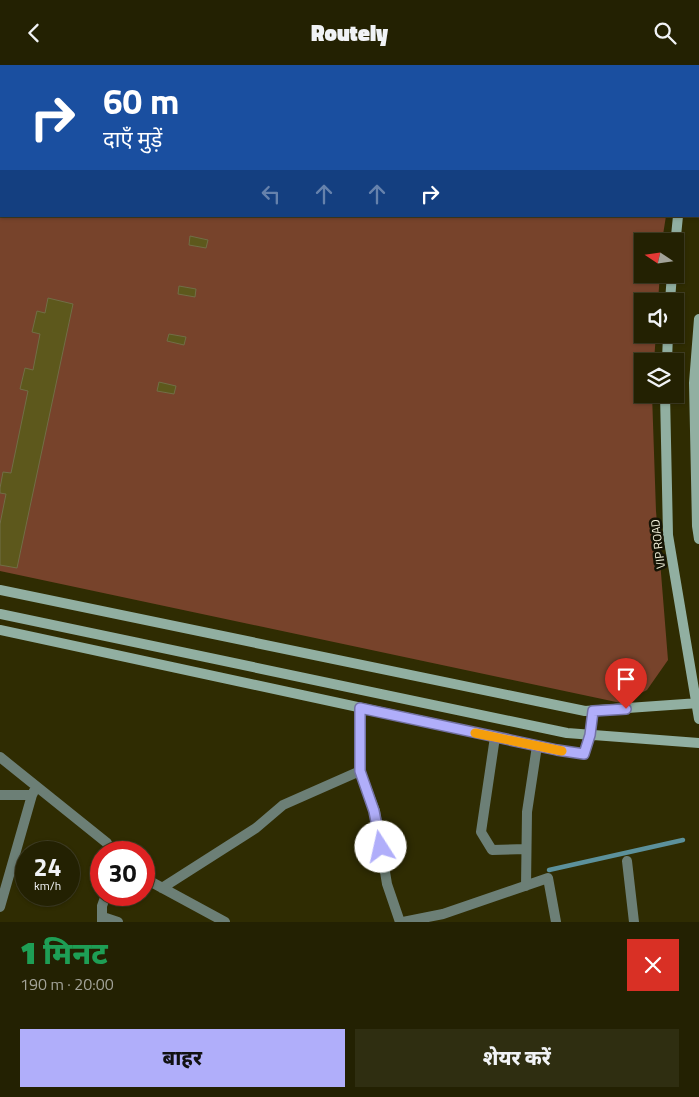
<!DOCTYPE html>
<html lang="hi">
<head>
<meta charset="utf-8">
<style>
	:root { --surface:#232102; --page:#2f2e11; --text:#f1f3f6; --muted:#a3a399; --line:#403e24; --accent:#b0aefa }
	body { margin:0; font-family:"Titillium Web","Noto Sans Devanagari",sans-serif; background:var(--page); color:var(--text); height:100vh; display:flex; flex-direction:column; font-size:19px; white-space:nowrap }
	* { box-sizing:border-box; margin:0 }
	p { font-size:16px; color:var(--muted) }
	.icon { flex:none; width:28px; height:28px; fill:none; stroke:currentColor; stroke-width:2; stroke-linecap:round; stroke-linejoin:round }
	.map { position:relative; height:857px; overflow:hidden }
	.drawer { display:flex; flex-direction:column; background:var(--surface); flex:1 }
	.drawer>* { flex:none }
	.hud { position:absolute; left:0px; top:0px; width:700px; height:152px; box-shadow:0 1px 4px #0004,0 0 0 1px var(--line); background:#1a4fa0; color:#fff; overflow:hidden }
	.needle { width:32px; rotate:283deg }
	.fabs { position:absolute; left:634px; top:168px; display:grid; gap:10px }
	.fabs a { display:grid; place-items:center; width:50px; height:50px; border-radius:0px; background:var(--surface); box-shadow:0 1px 4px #0004,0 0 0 1px var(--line); font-size:25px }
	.speed { position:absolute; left:15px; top:776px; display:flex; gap:10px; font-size:25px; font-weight:700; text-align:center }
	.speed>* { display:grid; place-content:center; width:65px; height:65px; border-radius:50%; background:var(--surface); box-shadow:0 1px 4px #0004,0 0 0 1px var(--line); line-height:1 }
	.speed small { font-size:12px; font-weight:400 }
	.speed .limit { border:8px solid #d22; background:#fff; color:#111 }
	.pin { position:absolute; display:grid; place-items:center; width:42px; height:42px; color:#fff; margin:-51px -21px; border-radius:50% 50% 50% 0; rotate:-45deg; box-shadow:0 0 5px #0007 }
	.pin .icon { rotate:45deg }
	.me { position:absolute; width:55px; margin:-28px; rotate:350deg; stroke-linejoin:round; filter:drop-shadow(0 0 4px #0008) }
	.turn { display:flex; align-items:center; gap:18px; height:105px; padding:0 20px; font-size:22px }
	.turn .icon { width:65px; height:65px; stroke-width:2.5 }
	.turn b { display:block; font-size:35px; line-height:42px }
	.lanes { display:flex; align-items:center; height:48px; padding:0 20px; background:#0003; justify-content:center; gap:25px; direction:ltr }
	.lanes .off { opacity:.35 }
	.round { display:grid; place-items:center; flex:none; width:52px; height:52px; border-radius:0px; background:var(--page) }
	.head { display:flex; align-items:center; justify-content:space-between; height:85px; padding:0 20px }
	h1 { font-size:30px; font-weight:800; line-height:38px; color:#1e9e55 }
	.action { display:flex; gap:10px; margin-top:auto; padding:10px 20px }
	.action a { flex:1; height:58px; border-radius:0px; background:var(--accent); color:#111; font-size:20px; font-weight:800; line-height:58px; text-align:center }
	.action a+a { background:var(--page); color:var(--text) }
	header { display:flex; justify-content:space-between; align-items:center; height:65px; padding:0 20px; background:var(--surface); font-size:22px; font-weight:800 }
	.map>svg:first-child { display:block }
</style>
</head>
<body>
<header><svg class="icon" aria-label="back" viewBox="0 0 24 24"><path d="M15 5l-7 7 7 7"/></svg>Routely<svg class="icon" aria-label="search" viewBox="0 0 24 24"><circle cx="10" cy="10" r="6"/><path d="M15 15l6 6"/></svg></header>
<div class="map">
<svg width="699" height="857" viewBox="0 0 699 857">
	<rect width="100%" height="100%" fill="#2f2c02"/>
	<!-- green -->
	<path fill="#77432b" d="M 0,0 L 694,0 L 1,1 L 1,151 L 666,151 L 662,176 L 642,176 L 642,209 L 660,209 L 658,236 L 642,236 L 642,269 L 656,269 L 654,296 L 642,296 L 642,329 L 652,329 L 656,446 L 668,595 L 647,625 L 621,638 L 0,506 Z"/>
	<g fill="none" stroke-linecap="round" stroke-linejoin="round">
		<!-- stream -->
		<path stroke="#5c919b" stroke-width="4.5" d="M 549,805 L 683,775"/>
	</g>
	<!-- building -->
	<path fill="#5d581c" stroke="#716e46" d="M 190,171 L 208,175 L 206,183 L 189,180 Z
		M 179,221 L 196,224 L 195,232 L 178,229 Z
		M 48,233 L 73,239 L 17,503 L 0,500 L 0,459 L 6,429 L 0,428 L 0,423 L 3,407 L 11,408 L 28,326 L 20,324 L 25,303 L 33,305 L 40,269 L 32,267 L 37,246 L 45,248 Z
		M 169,269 L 186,272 L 184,280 L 167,276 Z
		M 159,317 L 176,321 L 174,329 L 157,326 Z"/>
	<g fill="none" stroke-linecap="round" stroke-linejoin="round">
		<!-- street -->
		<path stroke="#6c7f76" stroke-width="10" d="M 360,643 L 360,706 L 375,746 L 387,819 L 400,857
			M 495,672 L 481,767 L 492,785 L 526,784
			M 0,692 L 107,778 L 111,788
			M 0,730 L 32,730 L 34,726
			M 627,796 L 634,857
			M 144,813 L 225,857
			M 526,821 L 527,747 L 537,681
			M 162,823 L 256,763 L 283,740 L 360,706
			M 0,842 L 32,730
			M 103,852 L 118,857
			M 102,857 L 102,841 L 106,830
			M 403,857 L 443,849 L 548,813 L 556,857"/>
		<!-- secondary -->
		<path stroke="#91afa1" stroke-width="10" d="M 699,30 L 699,29
			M 675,181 L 678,151
			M 670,236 L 672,209
			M 699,254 L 694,318 L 697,461 L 699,474
			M 667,296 L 668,269
			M 665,329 L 668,470 L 699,654
			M 0,525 L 585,646 L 699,638
			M 0,549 L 567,668 L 699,678
			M 0,565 L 557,685 L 584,689 L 590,670 L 593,646"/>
	</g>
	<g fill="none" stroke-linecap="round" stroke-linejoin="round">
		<defs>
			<path id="route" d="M 381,782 L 374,746 L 360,706 L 360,643 L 557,685 L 584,689 L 590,670 L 593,646 L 626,644"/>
		</defs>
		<!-- route casing -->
		<use href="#route" stroke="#7271a2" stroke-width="12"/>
		<!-- route -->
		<use href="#route" stroke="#b0aefa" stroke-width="9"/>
		<!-- slow -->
		<path stroke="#f59e0b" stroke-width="9" d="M 475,668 L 562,686"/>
	</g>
	<g text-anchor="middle" stroke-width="5" stroke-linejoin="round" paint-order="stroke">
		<!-- street labels -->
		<g font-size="12" fill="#f5f4de" stroke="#151405">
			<text transform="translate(658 479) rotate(-97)" y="4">VIP ROAD</text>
		</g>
	</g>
</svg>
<div class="fabs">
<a><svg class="needle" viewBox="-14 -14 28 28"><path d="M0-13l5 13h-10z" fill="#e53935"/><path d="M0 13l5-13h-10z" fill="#a3a399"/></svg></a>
<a><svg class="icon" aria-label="sound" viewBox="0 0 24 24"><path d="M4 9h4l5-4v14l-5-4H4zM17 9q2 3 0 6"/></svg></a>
<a><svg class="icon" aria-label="layers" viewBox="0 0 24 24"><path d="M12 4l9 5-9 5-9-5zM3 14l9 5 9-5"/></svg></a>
</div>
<div class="speed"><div>24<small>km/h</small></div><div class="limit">30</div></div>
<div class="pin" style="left:626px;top:644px;background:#d93025"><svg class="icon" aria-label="arrive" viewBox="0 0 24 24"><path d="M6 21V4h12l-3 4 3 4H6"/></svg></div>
<svg class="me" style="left:381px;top:782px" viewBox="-20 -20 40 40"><circle r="19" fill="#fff"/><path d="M0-13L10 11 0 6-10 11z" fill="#b0aefa"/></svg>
<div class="hud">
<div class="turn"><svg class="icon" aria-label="right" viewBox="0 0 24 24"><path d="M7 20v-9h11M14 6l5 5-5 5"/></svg><div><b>60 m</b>दाएँ मुड़ें</div></div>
<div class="lanes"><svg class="icon off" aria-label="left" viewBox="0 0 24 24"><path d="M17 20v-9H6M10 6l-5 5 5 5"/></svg><svg class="icon off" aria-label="ahead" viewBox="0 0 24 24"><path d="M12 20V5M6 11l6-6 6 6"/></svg><svg class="icon off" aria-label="ahead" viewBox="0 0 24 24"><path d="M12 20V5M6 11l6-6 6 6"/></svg><svg class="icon" aria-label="right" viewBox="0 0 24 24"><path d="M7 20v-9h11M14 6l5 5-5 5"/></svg></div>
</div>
</div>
<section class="drawer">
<div class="head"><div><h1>1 मिनट</h1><p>190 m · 20:00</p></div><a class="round" style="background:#d93025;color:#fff"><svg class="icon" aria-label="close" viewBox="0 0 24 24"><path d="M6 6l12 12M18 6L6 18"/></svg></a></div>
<div class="action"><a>बाहर</a><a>शेयर करें</a></div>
</section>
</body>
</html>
